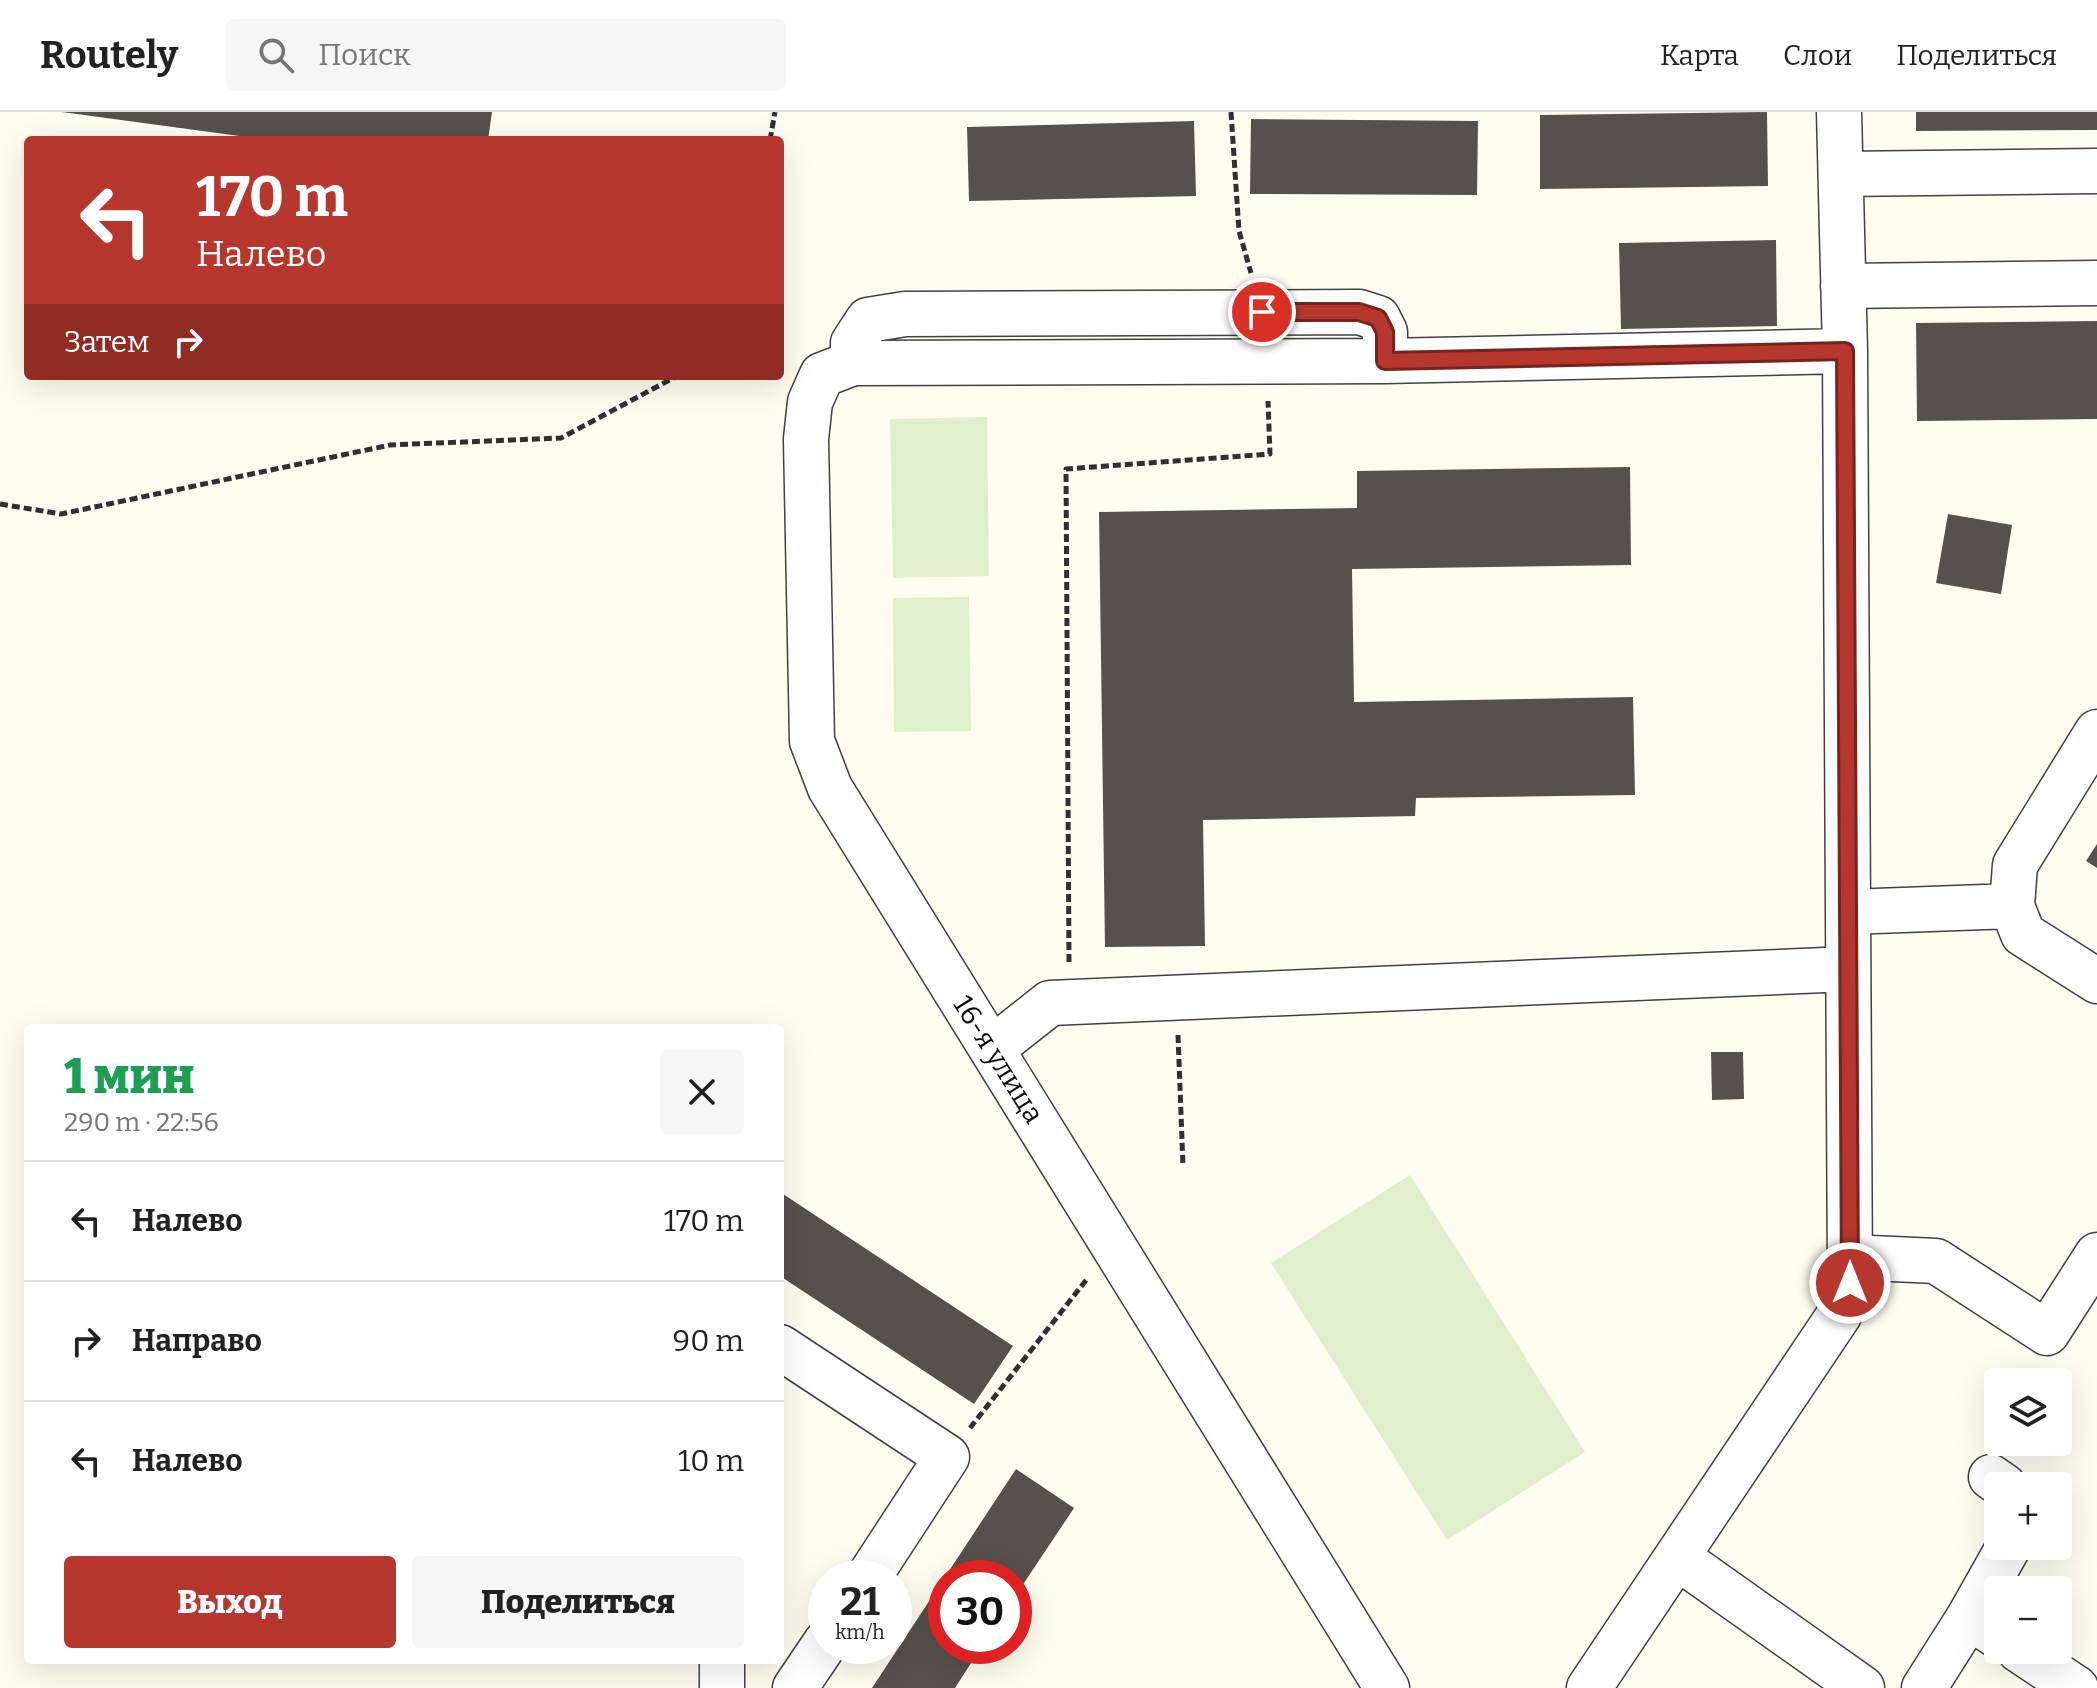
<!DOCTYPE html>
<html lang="ru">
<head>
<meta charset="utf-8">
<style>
	:root { --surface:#fff; --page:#f6f6f6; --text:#222; --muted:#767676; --line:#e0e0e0; --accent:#b6372e }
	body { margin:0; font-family:Bitter,serif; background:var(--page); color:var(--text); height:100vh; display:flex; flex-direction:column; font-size:30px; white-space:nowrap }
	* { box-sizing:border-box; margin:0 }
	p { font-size:26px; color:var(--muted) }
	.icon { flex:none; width:44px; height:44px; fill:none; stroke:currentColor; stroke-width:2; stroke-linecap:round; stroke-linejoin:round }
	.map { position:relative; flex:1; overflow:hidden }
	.drawer { position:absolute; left:24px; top:912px; width:760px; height:640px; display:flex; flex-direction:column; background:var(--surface); border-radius:8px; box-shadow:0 8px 32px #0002 }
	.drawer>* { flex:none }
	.top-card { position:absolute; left:24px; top:24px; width:760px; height:244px; border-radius:8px; box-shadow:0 8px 32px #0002; background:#b6372e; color:#fff; overflow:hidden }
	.fabs { position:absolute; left:1984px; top:1256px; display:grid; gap:16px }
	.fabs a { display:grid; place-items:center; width:88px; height:88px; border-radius:8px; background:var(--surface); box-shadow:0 8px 32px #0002; font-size:40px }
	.speed { position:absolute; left:808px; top:1448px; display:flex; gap:16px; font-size:40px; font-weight:700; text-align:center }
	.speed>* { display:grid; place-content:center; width:104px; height:104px; border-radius:50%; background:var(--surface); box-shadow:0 8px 32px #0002; line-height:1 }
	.speed small { font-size:20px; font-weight:400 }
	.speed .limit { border:12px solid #d22; background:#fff; color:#111 }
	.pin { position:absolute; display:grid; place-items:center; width:68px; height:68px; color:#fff; margin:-34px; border:4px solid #fff; border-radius:50%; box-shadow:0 2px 8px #0007 }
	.me { position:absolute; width:88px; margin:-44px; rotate:0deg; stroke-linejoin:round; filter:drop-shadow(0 0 6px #0008) }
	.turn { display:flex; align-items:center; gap:28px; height:168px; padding:0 40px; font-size:36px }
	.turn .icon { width:104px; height:104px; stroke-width:2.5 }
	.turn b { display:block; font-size:56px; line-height:68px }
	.then { display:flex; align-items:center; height:76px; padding:0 40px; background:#0003; gap:16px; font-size:30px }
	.round { display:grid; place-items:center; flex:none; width:84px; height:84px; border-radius:8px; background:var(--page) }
	.headline { display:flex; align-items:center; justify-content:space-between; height:136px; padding:0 40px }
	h1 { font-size:48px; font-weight:800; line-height:60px; color:#1e9e55 }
	.primary-button { display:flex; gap:16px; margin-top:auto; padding:16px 40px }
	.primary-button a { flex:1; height:92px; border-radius:8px; background:var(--accent); color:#fff; font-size:32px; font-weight:800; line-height:92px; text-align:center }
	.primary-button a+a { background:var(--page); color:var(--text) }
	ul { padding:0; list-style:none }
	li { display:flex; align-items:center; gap:24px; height:120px; padding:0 40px; border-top:2px solid var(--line) }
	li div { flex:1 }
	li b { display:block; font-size:30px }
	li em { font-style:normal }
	header { display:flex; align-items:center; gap:48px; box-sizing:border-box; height:112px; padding:0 40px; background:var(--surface); border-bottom:2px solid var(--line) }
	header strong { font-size:38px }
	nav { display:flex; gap:44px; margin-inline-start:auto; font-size:28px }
	.search { width:560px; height:72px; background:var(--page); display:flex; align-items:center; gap:20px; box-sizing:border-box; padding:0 28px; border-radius:8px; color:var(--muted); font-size:30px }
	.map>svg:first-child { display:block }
</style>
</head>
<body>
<header>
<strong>Routely</strong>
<div class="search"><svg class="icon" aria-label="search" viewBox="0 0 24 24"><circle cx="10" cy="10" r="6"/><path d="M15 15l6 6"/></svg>Поиск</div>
<nav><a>Карта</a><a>Слои</a><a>Поделиться</a></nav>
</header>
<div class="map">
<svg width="2097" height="1576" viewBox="0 0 2097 1576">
	<rect width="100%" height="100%" fill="#fefdf0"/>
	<!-- pitch -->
	<path fill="#dfefcd" d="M 987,305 L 989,464 L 893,466 L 890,307 Z
		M 969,485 L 971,619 L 894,620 L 893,486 Z
		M 1410,1063 L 1585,1340 L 1447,1428 L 1271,1151 Z"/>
	<!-- building -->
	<path fill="#56514b" d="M 62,0 L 492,0 L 488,28 L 269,28 Z
		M 1767,0 L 1768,74 L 1540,77 L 1540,3 Z
		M 1916,0 L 2097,0 L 2097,18 L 1916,19 Z
		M 1251,7 L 1478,9 L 1477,83 L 1250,82 Z
		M 1194,9 L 1196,84 L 969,89 L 967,15 Z
		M 1776,128 L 1777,214 L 1621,217 L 1619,131 Z
		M 2097,209 L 2097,307 L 1917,309 L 1916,211 Z
		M 1630,355 L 1631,453 L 1352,457 L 1354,590 L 1633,585 L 1635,683 L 1416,686 L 1415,704 L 1203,708 L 1205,834 L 1105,835 L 1099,400 L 1357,396 L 1357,359 Z
		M 1948,402 L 2012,413 L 2001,482 L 1936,471 Z
		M 2097,732 L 2097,756 L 2086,749 Z
		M 1711,940 L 1743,940 L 1744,987 L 1712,988 Z
		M 780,1080 L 1013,1234 L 974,1292 L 780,1164 Z
		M 1016,1357 L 1074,1396 L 1014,1486 L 1014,1466 L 946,1466 L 946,1534 L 982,1534 L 955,1576 L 872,1576 Z"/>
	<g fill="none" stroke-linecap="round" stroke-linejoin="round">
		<defs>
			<path id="minor" d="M 1841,62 L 2097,59
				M 1843,174 L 2097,171
				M 853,251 L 853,231 L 868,208 L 905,202 L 1359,200 L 1378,206 L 1385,220 L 1385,249
				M 2097,620 L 2015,753 L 2012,794 L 2023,822 L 2097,869
				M 1848,800 L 2012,794
				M 993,936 L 1050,891 L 1848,857
				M 1850,1145 L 1936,1149 L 2047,1221 L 2097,1143
				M 780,1235 L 947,1345 L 868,1466
				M 1991,1365 L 2004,1374
				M 1677,1445 L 1862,1576
				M 1969,1505 L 2009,1434
				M 2019,1538 L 2076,1576
				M 722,1576 L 722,1548
				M 795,1576 L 826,1530
				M 1387,1576 L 830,676 L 812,629 L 806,327 L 810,290 L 822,263 L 853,251 L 1385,249 L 1845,239
				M 1589,1576 L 1839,1203 L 1850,1171 L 1845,239 L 1839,0
				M 1924,1576 L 1969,1505 L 1998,1524"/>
		</defs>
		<!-- minor casing -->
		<use href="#minor" stroke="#414141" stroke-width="47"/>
		<!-- path -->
		<path stroke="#303030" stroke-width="5" stroke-dasharray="8 4" stroke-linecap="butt" d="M 1231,0 L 1239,119 L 1251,161
			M 770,28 L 775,0
			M 0,392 L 61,402 L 390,333 L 561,326 L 677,264
			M 1069,850 L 1066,357 L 1270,342 L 1268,289
			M 1178,923 L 1183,1054
			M 970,1316 L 1087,1167"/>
		<!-- minor -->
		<use href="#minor" stroke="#fff" stroke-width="44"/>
	</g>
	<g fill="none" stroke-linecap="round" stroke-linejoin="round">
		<defs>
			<path id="route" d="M 1262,200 L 1359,200 L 1378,206 L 1385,220 L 1385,249 L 1845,239 L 1850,1171"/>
		</defs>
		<!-- route casing -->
		<use href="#route" stroke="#76241e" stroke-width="20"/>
		<!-- route -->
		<use href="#route" stroke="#b6372e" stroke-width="14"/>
	</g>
	<g text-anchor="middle" stroke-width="8" stroke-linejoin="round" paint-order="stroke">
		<!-- street labels -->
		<g font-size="28" fill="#0e0e0e" stroke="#fff">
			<text transform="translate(999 947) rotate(58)" y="10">16-я улица</text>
		</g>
	</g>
</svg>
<div class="fabs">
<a><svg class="icon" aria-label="layers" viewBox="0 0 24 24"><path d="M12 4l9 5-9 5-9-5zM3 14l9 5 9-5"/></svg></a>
<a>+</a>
<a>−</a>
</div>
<div class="speed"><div>21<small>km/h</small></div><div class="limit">30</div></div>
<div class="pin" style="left:1262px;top:200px;background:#d93025"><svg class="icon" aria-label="arrive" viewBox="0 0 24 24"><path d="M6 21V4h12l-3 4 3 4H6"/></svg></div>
<svg class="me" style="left:1850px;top:1171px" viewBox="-20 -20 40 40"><circle r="17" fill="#b6372e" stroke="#fff" stroke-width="3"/><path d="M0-11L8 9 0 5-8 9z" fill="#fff"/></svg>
<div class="top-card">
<div class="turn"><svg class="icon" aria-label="left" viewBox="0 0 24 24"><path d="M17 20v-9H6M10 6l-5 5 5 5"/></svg><div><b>170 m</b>Налево</div></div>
<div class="then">Затем<svg class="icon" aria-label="right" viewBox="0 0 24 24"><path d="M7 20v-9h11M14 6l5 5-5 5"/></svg></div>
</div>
<section class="drawer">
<div class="headline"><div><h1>1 мин</h1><p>290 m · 22:56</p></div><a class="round"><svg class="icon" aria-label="close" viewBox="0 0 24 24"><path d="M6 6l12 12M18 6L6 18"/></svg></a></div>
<ul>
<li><svg class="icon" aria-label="left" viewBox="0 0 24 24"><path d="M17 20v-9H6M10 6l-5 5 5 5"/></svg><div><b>Налево</b></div><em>170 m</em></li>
<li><svg class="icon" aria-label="right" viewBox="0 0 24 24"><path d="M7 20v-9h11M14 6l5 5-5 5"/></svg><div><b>Направо</b></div><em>90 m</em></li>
<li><svg class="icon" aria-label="left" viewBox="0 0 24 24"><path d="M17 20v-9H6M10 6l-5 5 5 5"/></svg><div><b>Налево</b></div><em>10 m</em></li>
</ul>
<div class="primary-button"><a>Выход</a><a>Поделиться</a></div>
</section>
</div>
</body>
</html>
